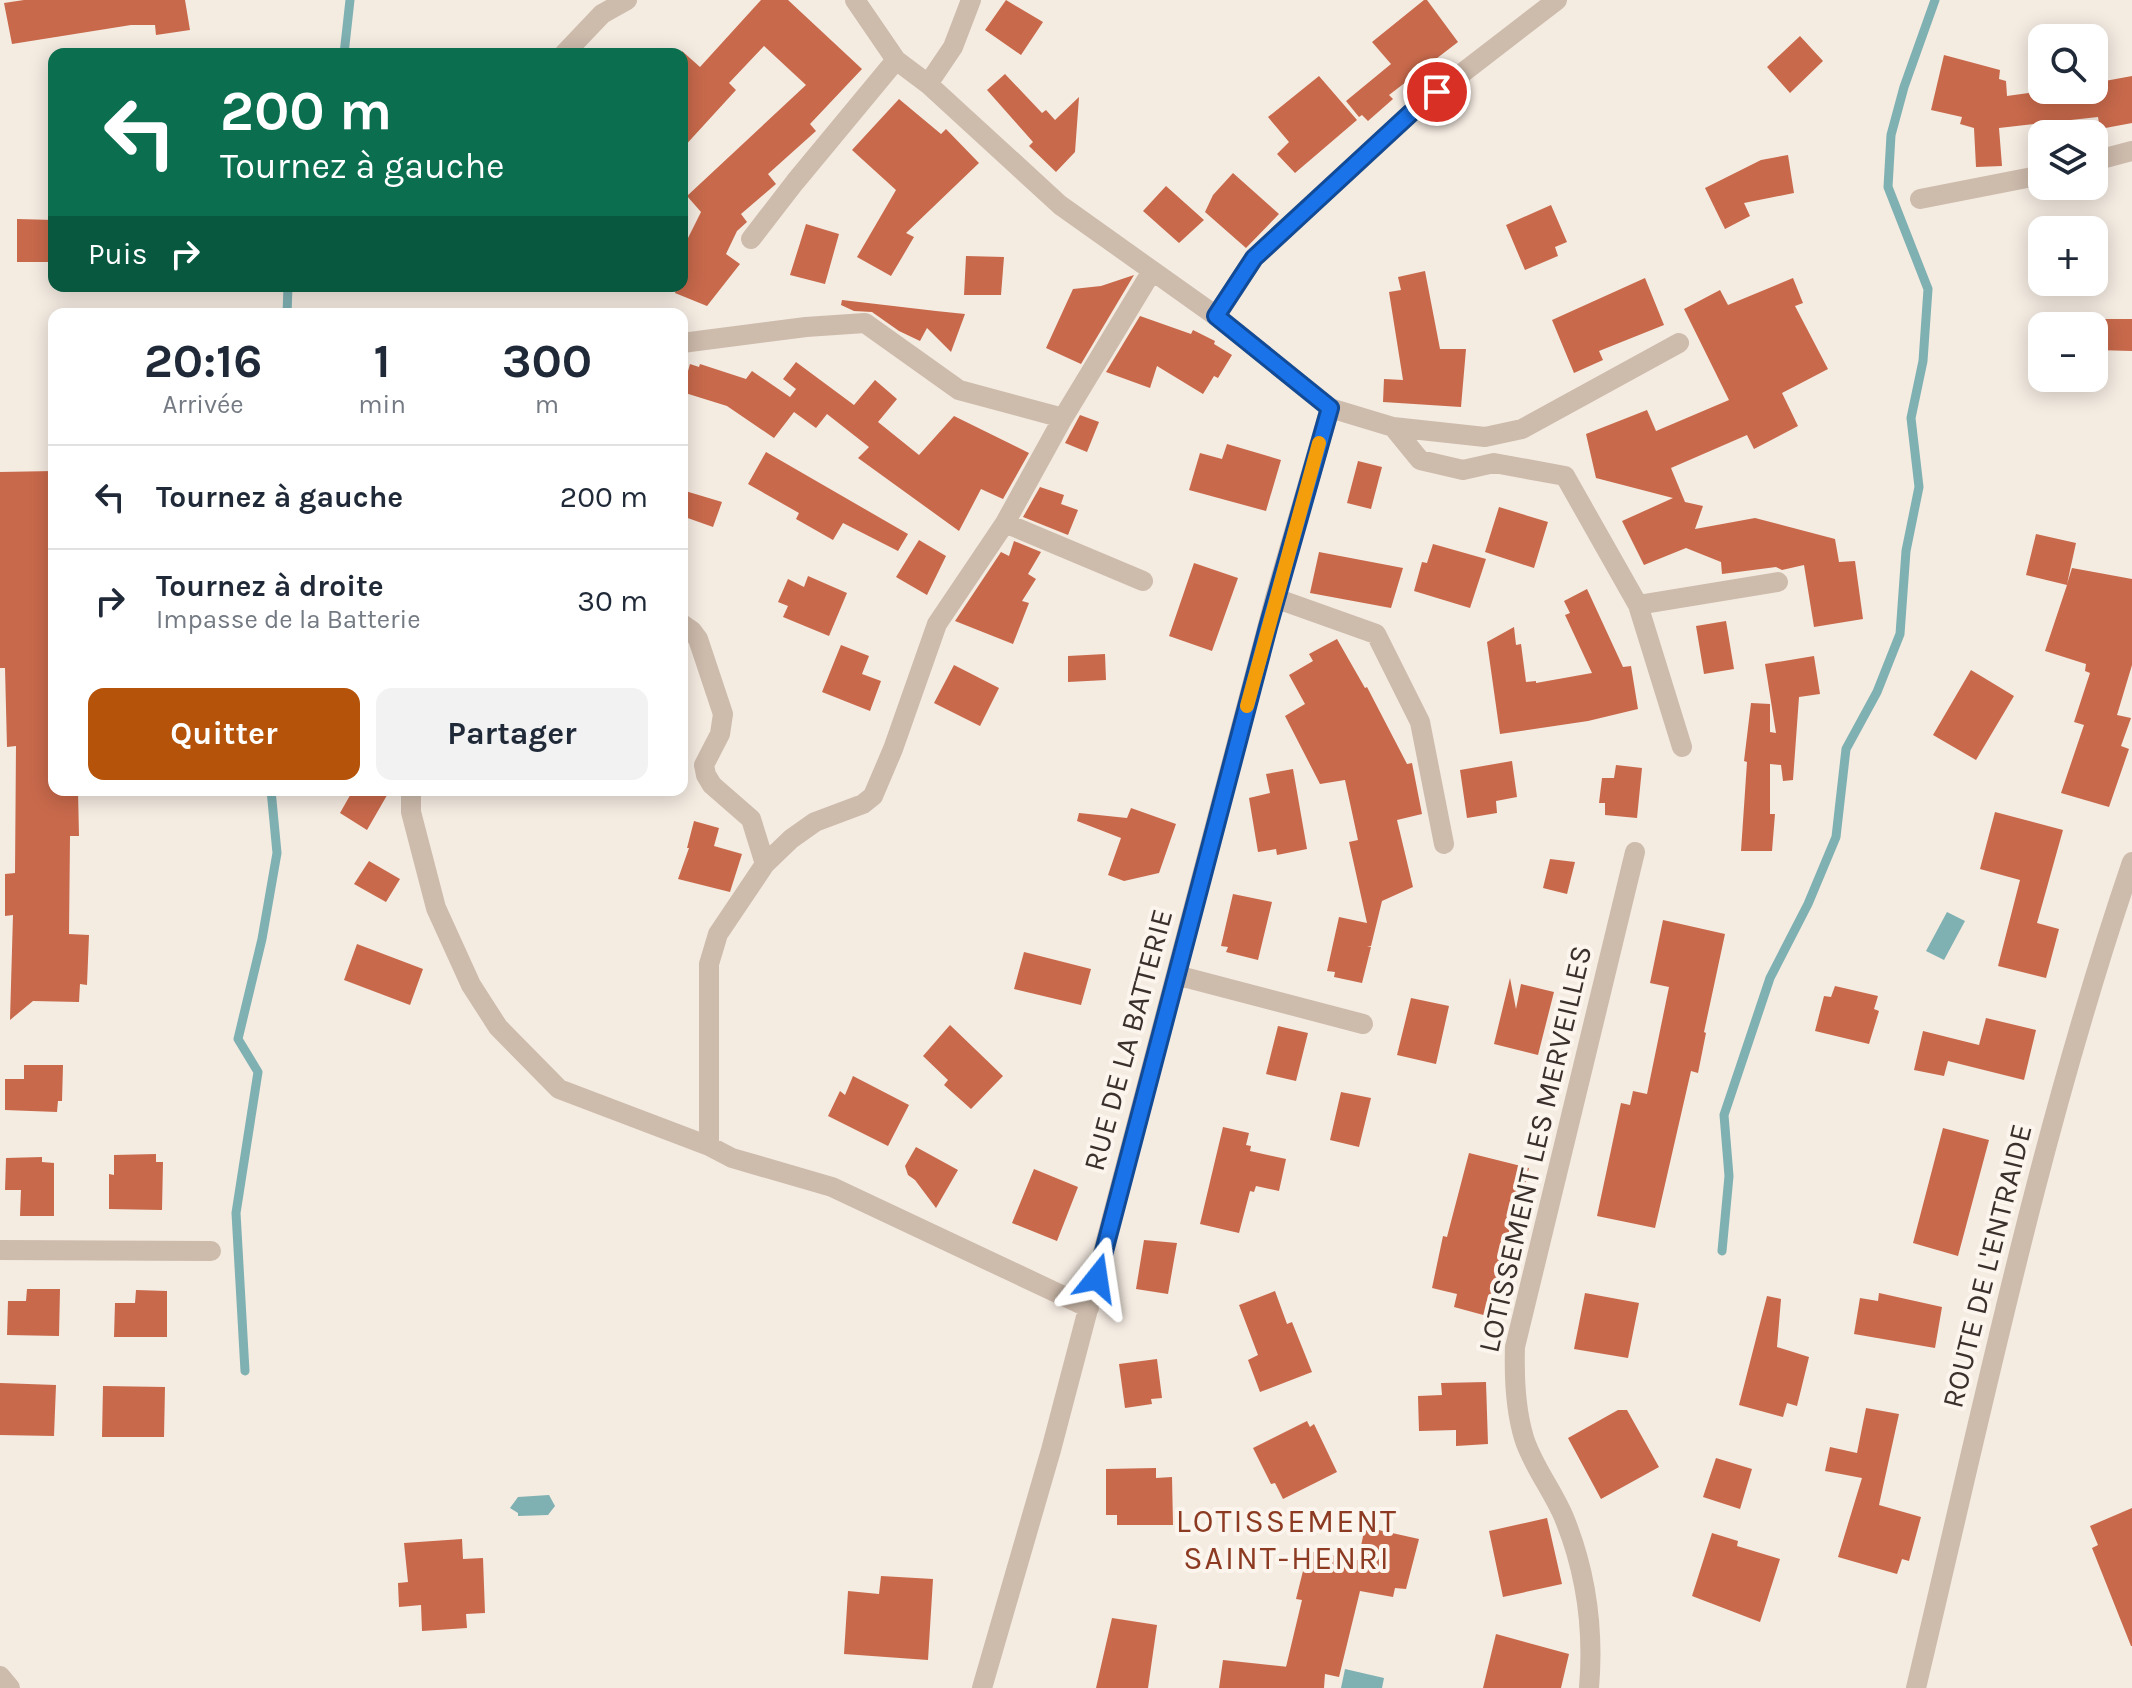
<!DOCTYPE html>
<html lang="fr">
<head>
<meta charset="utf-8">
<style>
	:root { --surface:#fff; --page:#f2f2f3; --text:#1f2937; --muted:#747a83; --line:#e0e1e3; --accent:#b45309 }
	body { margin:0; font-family:Karla,sans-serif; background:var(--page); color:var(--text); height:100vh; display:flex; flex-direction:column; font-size:30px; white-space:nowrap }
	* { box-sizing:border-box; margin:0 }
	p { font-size:26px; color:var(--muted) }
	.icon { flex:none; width:44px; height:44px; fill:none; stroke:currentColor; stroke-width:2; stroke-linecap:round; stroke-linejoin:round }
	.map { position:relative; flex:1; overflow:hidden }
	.sheet { position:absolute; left:48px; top:308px; width:640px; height:488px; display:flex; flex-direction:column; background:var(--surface); border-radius:16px; box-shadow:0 4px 20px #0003 }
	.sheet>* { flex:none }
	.banner { position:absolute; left:48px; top:48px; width:640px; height:244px; border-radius:16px; box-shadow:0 4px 20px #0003; background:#0b6e4f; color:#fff; overflow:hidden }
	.buttons { position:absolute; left:2028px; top:24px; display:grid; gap:16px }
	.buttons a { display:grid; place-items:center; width:80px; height:80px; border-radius:16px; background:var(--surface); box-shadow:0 4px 20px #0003; font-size:40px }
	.pin { position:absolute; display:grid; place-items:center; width:68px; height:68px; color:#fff; margin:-34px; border:4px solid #fff; border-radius:50%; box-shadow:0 2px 8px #0007 }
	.me { position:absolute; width:88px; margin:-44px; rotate:15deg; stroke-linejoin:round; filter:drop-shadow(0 0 6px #0008) }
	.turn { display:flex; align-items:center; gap:28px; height:168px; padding:0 40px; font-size:36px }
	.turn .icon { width:104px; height:104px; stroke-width:2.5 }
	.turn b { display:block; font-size:56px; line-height:68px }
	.then { display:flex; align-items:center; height:76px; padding:0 40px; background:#0003; gap:16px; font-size:30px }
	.eta { display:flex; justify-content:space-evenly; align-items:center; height:136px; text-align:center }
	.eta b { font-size:48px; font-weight:700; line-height:56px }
	.cta { display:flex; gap:16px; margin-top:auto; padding:16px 40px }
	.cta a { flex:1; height:92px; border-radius:16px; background:var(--accent); color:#fff; font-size:32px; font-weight:700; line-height:92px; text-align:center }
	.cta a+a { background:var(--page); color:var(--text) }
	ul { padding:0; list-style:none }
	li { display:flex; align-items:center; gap:24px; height:104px; padding:0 40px; border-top:2px solid var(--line) }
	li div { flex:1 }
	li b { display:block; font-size:30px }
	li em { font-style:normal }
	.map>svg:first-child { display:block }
</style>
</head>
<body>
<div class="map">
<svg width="2132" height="1688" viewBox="0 0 2132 1688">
	<rect width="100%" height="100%" fill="#f4ebe1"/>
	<!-- water -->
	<path fill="#7fb0b2" d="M 1947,912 L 1965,921 L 1944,960 L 1926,951 Z
		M 549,1495 L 555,1506 L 548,1515 L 518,1516 L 518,1513 L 510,1508 L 518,1497 Z
		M 1345,1669 L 1384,1678 L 1382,1688 L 1341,1688 Z"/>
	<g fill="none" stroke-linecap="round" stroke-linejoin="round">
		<!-- stream -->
		<path stroke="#7fb0b2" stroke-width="9" d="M 344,54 L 350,0
			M 287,314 L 288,286
			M 1722,1251 L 1729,1176 L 1724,1115 L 1770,978 L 1808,904 L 1836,837 L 1846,749 L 1877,692 L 1900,634 L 1906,551 L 1919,487 L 1911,418 L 1923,361 L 1928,289 L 1888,187 L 1891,135 L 1904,87 L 1935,0
			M 245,1371 L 236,1213 L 258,1072 L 238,1039 L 262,939 L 277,853 L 271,790"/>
	</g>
	<!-- building -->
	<path fill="#c8694b" d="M 24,0 L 185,0 L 190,30 L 156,35 L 155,25 L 131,25 L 12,44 L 4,3 Z
		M 761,0 L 788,0 L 862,69 L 810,124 L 816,131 L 768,174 L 776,184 L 741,214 L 747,222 L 737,231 L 726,254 L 740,264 L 707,306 L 675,293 L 678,286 L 682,286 L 682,250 L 701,212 L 687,196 L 806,85 L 764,46 L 729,83 L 736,90 L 682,149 L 682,51 L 700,67 Z
		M 1006,0 L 1043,22 L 1021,55 L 985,30 Z
		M 1424,0 L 1427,0 L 1458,42 L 1389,95 L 1393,99 L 1368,121 L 1362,115 L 1359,117 L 1346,101 L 1391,64 L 1372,42 Z
		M 1800,36 L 1823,61 L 1790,93 L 1767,67 Z
		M 1944,55 L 2000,70 L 1999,79 L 2006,81 L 2007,96 L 2050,90 L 2094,90 L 2094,83 L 2132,76 L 2132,123 L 2100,129 L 2098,117 L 1999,128 L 2002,166 L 1976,167 L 1974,128 L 1960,124 L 1962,117 L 1931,110 Z
		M 1005,74 L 1042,113 L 1046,110 L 1055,120 L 1079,97 L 1075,152 L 1056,172 L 1029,146 L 1033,142 L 987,90 Z
		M 1319,76 L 1357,120 L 1295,173 L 1277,154 L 1289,142 L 1268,117 Z
		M 899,99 L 941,134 L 946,129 L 979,163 L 906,233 L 914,237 L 891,276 L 857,257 L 896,190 L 852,150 Z
		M 1788,155 L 1794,193 L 1744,203 L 1750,216 L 1725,229 L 1705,188 L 1761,160 Z
		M 1233,173 L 1279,214 L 1246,248 L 1205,212 L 1213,195 Z
		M 1166,186 L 1204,220 L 1179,243 L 1143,211 Z
		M 1551,205 L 1567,242 L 1555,247 L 1558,256 L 1525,270 L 1506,225 Z
		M 17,219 L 54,220 L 54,262 L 17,262 Z
		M 806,224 L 839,234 L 825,284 L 790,275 Z
		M 966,256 L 1004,257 L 1001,295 L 964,295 Z
		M 1425,271 L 1440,349 L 1466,349 L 1461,407 L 1383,402 L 1384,379 L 1403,380 L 1389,292 L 1401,290 L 1398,277 Z
		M 1134,275 L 1081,364 L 1046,348 L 1073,289 L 1101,286 Z
		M 1645,278 L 1664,325 L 1599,351 L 1603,360 L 1574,373 L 1552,320 Z
		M 1793,278 L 1803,303 L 1795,306 L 1828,369 L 1782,393 L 1798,426 L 1754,449 L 1747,435 L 1671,468 L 1685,502 L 1703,506 L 1695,529 L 1755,518 L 1835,539 L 1839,562 L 1855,561 L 1863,619 L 1814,627 L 1804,565 L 1782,570 L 1776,567 L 1722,574 L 1721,562 L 1686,548 L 1644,565 L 1622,521 L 1673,498 L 1596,478 L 1586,434 L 1647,410 L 1656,431 L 1729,400 L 1684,309 L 1720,290 L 1728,305 Z
		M 842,300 L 936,311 L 965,314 L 951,352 L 927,328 L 920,341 L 899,331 L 872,312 L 854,311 L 841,305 Z
		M 1140,316 L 1191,334 L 1193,330 L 1215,341 L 1214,344 L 1232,355 L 1218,378 L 1214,376 L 1203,394 L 1157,366 L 1150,388 L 1106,372 Z
		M 2098,319 L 2132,319 L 2132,351 L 2096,350 Z
		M 796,362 L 854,405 L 875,380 L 897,399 L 878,422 L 919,455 L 954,416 L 1029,453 L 1003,499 L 981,489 L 959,531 L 858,458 L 869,447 L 827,414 L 816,428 L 794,412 L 774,438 L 727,406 L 682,392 L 690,364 L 699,367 L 700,364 L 746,379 L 752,371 L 790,397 L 796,389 L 783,379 Z
		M 1080,415 L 1099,422 L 1087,452 L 1065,443 Z
		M 1227,444 L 1281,460 L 1266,511 L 1189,490 L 1200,453 L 1222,459 Z
		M 766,452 L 908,534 L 898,551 L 843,523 L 833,540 L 796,519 L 799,513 L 748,484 Z
		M 1358,461 L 1382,467 L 1371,509 L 1347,503 Z
		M 54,471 L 54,790 L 78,790 L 79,836 L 70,836 L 69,934 L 89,935 L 87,985 L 80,984 L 79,1002 L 33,1001 L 10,1020 L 13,915 L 5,916 L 5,874 L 15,873 L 16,746 L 7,747 L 5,668 L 0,668 L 0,472 Z
		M 1040,487 L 1064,495 L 1061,504 L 1078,510 L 1068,535 L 1023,517 Z
		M 682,490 L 722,502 L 713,527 L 682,516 Z
		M 1499,507 L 1548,522 L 1534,568 L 1485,552 Z
		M 2036,534 L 2076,543 L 2067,584 L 2072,568 L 2132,579 L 2132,665 L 2117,715 L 2131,718 L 2121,746 L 2129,749 L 2109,807 L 2061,793 L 2084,725 L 2074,722 L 2090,673 L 2085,671 L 2086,664 L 2045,651 L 2067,585 L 2026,575 Z
		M 919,540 L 946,556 L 927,595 L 896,577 Z
		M 1014,541 L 1041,552 L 1028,574 L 1036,579 L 1022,601 L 1029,603 L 1013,644 L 955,621 L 1001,552 L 1009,556 Z
		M 1433,544 L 1486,559 L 1470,608 L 1414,591 L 1422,562 L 1427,563 Z
		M 1319,552 L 1403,568 L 1391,608 L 1310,593 Z
		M 1194,563 L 1238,578 L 1212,651 L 1169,636 Z
		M 808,576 L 847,593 L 829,636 L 783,617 L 788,606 L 778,602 L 788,579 L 804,587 Z
		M 1587,589 L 1623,667 L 1631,666 L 1638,709 L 1588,721 L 1500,734 L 1487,642 L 1514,627 L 1516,645 L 1521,644 L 1526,682 L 1536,681 L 1536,683 L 1592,673 L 1565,615 L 1570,613 L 1564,601 Z
		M 1726,621 L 1734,669 L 1704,674 L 1696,626 Z
		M 1337,639 L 1365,688 L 1367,687 L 1407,764 L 1412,763 L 1422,814 L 1397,820 L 1413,887 L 1382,901 L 1371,946 L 1367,946 L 1371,947 L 1362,983 L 1334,977 L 1335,972 L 1327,971 L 1339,917 L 1367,923 L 1349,842 L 1358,840 L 1345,780 L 1320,784 L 1285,716 L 1305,704 L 1289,675 L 1313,661 L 1309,654 Z
		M 841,645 L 869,656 L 862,674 L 881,681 L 870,711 L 822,692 Z
		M 1105,654 L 1106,680 L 1068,682 L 1068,656 Z
		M 1814,656 L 1820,694 L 1799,697 L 1793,780 L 1783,781 L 1781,765 L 1770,764 L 1770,814 L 1775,814 L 1772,851 L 1741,851 L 1747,762 L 1744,761 L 1751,703 L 1770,704 L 1770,732 L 1776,733 L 1765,664 Z
		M 954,665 L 999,688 L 980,726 L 934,703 Z
		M 1971,670 L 2014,696 L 1976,760 L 1933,735 Z
		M 1512,761 L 1517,797 L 1496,801 L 1497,813 L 1467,818 L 1460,770 Z
		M 1616,765 L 1642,768 L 1637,818 L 1605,815 L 1605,803 L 1599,803 L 1602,778 L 1614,778 Z
		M 1293,769 L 1307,849 L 1277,855 L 1276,849 L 1258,852 L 1249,798 L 1270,793 L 1266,774 Z
		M 353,790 L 390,790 L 367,830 L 340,813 Z
		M 1131,808 L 1176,824 L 1159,873 L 1124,881 L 1108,875 L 1121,838 L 1077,821 L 1079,813 L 1127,818 Z
		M 1995,812 L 2063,830 L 2037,923 L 2059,929 L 2046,978 L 1998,966 L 2020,880 L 1980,869 Z
		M 694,821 L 719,828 L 714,846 L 742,854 L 730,892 L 678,879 L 689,848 L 687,848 Z
		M 1550,859 L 1575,862 L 1567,894 L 1543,888 Z
		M 369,861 L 400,879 L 386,902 L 354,884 Z
		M 1233,894 L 1272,902 L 1258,960 L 1226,952 L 1228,947 L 1221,946 Z
		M 1663,920 L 1725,934 L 1704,1032 L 1706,1033 L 1698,1073 L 1691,1071 L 1655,1228 L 1597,1216 L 1621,1103 L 1630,1105 L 1633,1091 L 1647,1094 L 1669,987 L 1650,983 Z
		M 357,944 L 423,969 L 410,1005 L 344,980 Z
		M 1024,952 L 1091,969 L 1081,1005 L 1014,989 Z
		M 1510,978 L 1516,1009 L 1521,984 L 1554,992 L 1538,1055 L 1494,1044 Z
		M 1835,986 L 1878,996 L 1874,1009 L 1879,1011 L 1869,1044 L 1815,1031 L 1824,996 L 1831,997 Z
		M 1411,998 L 1449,1006 L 1436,1064 L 1397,1055 Z
		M 1986,1018 L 2036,1030 L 2024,1080 L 1948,1061 L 1944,1076 L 1914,1070 L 1923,1031 L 1979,1045 Z
		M 950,1025 L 1003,1076 L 971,1109 L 944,1085 L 948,1080 L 923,1056 Z
		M 1278,1026 L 1308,1033 L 1296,1081 L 1266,1074 Z
		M 24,1065 L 63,1065 L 62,1101 L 58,1101 L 57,1112 L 5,1110 L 5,1079 L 24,1079 Z
		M 853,1076 L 909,1105 L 888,1146 L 828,1116 L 840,1091 L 845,1095 Z
		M 1341,1092 L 1371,1098 L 1359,1147 L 1330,1140 Z
		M 1223,1127 L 1249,1133 L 1246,1145 L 1251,1146 L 1250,1151 L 1286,1159 L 1279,1191 L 1256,1186 L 1254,1192 L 1250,1191 L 1239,1233 L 1200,1224 Z
		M 1943,1128 L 1989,1140 L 1958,1256 L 1913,1243 Z
		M 916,1147 L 958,1170 L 936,1208 L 915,1180 L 908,1175 L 905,1166 Z
		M 1469,1153 L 1529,1168 L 1517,1218 L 1513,1216 L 1487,1316 L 1454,1307 L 1457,1294 L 1432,1288 L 1443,1236 L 1447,1237 Z
		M 156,1154 L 156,1162 L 163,1162 L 162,1210 L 109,1209 L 109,1174 L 114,1175 L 114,1155 Z
		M 42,1157 L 42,1162 L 54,1163 L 54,1216 L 20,1216 L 21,1190 L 5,1190 L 6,1158 Z
		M 1034,1169 L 1078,1187 L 1057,1241 L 1012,1223 Z
		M 1144,1240 L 1177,1243 L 1168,1294 L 1136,1289 Z
		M 27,1289 L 60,1289 L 59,1336 L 7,1335 L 8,1301 L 26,1301 Z
		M 136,1290 L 167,1291 L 167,1337 L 114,1337 L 115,1303 L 135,1303 Z
		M 1275,1291 L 1287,1324 L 1292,1322 L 1312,1372 L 1260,1392 L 1248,1360 L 1258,1355 L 1239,1305 Z
		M 1585,1293 L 1639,1303 L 1628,1358 L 1574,1349 Z
		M 1879,1293 L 1942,1307 L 1935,1348 L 1854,1334 L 1860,1298 L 1878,1301 Z
		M 1767,1296 L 1781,1299 L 1777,1347 L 1809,1357 L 1797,1406 L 1787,1403 L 1783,1417 L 1739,1405 Z
		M 1157,1359 L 1162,1398 L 1151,1399 L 1152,1404 L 1125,1408 L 1119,1364 Z
		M 1486,1382 L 1488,1444 L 1456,1446 L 1456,1430 L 1419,1431 L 1418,1396 L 1442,1395 L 1441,1383 Z
		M 0,1383 L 56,1385 L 54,1436 L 0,1435 Z
		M 103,1386 L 165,1387 L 164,1437 L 102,1437 Z
		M 1866,1408 L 1899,1414 L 1879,1505 L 1921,1517 L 1909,1561 L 1902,1559 L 1897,1574 L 1838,1557 L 1862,1478 L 1825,1471 L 1830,1447 L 1857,1453 Z
		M 1618,1410 L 1627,1410 L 1659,1467 L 1601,1499 L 1568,1438 Z
		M 1307,1421 L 1310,1427 L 1314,1424 L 1337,1472 L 1283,1499 L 1275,1483 L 1271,1484 L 1253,1448 Z
		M 1716,1458 L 1752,1469 L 1740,1509 L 1703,1497 Z
		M 1156,1468 L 1156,1478 L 1172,1477 L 1173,1525 L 1117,1525 L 1117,1515 L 1106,1515 L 1106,1469 Z
		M 2132,1508 L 2132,1646 L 2131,1646 L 2092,1548 L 2098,1545 L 2090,1526 Z
		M 1547,1518 L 1562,1584 L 1503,1597 L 1489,1531 Z
		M 1365,1527 L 1419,1539 L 1406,1589 L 1395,1588 L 1393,1597 L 1360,1591 L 1339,1677 L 1325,1674 L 1324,1688 L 1219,1688 L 1223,1660 L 1289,1667 L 1286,1667 L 1302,1600 L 1296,1599 L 1308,1551 L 1358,1560 Z
		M 1712,1533 L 1738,1541 L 1737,1546 L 1780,1559 L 1760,1622 L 1692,1596 Z
		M 462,1539 L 463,1559 L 483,1558 L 485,1613 L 466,1614 L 467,1628 L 422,1631 L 421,1605 L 399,1607 L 398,1583 L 408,1582 L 404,1543 Z
		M 881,1576 L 933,1579 L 928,1660 L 844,1654 L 848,1591 L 879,1594 Z
		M 1112,1618 L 1157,1625 L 1148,1688 L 1096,1688 Z
		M 1496,1634 L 1569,1654 L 1561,1688 L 1483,1688 Z"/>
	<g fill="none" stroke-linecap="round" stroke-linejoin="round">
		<!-- minor -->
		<path stroke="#cdbbac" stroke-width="20" d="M 855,0 L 896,60 L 928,84 L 1060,205 L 1216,316 L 1330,408 L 1393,427 L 1485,437 L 1522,429 L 1679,343
			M 564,54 L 602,14 L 627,0
			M 928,84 L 953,47 L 971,0
			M 2094,161 L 2132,151
			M 1920,199 L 2042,175
			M 751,239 L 795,182 L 896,60
			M 1216,316 L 1254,258 L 1413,111 L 1557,0
			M 682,343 L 806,327 L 865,323 L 959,390 L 1063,418
			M 1393,427 L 1420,460 L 1463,470 L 1494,463 L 1565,476 L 1638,605 L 1682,747
			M 1005,523 L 1143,581
			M 1275,598 L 1376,634 L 1420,722 L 1444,844
			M 1638,605 L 1778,582
			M 682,624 L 692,631 L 698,639 L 723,714 L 720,734 L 704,765 L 706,775 L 712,785 L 751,819 L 765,864
			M 411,790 L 411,812 L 436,908 L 471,985 L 498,1027 L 559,1089 L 709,1146
			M 1176,975 L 1363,1024
			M 0,1250 L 211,1251
			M 1089,1308 L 832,1187 L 732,1158 L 709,1146 L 709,964 L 718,934 L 765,864 L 791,839 L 815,822 L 863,804 L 873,796 L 893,749 L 937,624 L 1005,523 L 1063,418 L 1152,271
			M 0,1676 L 10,1688
			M 982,1688 L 1051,1450 L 1275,598 L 1330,408
			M 1589,1688 C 1594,1629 1587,1575 1565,1520 C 1554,1492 1533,1467 1524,1438 C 1515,1408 1514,1378 1515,1347 L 1635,852
			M 1916,1688 C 1982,1411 2040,1131 2132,862"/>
	</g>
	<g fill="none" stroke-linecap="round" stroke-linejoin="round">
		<defs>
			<path id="route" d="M 1097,1278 L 1268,627 L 1330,408 L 1216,316 L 1254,258 L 1413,111 L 1437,92"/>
		</defs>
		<!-- route casing -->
		<use href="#route" stroke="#114b97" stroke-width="20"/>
		<!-- route -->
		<use href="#route" stroke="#1a73e8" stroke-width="14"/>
		<!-- slow -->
		<path stroke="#f59e0b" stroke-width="14" d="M 1247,706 L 1319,443"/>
	</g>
	<g text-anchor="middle" stroke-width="8" stroke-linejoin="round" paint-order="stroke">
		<!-- street labels -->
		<g font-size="30" fill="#3b302b" stroke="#fbf5ee">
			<text transform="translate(1128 1040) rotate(-75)" y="10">RUE DE LA BATTERIE</text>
			<text transform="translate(1535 1149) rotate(-77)" y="10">LOTISSEMENT LES MERVEILLES</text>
			<text transform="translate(1987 1266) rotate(-76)" y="10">ROUTE DE L'ENTRAIDE</text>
		</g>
		<!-- neighbourhood labels -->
		<g font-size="32" letter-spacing="2" fill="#8c3b22" stroke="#fbf5ee">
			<text x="1287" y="1532">LOTISSEMENT<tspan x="1287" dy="37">SAINT-HENRI</tspan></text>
		</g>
	</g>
</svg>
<div class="buttons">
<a><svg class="icon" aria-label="search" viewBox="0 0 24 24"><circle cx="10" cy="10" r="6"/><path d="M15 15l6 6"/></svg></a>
<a><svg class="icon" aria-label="layers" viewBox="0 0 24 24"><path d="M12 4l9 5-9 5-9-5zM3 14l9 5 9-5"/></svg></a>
<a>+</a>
<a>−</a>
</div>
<div class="pin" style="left:1437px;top:92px;background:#d93025"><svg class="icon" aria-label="arrive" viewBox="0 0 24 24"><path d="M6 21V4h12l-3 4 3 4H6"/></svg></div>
<svg class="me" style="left:1097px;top:1278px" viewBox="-20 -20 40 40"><path d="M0-17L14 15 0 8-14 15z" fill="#1a73e8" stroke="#fff" stroke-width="4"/></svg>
<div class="banner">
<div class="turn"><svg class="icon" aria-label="left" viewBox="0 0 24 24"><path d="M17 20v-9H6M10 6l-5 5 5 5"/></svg><div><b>200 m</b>Tournez à gauche</div></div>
<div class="then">Puis<svg class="icon" aria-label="right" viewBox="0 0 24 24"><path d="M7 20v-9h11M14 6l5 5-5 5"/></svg></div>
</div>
<section class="sheet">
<div class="eta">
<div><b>20:16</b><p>Arrivée</p></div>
<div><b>1</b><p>min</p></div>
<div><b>300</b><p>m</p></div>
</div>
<ul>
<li><svg class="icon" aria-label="left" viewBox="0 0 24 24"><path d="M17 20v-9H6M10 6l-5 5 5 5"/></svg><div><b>Tournez à gauche</b></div><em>200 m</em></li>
<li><svg class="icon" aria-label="right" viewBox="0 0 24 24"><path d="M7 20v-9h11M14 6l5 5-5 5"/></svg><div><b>Tournez à droite</b><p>Impasse de la Batterie</p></div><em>30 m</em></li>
</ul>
<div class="cta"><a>Quitter</a><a>Partager</a></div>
</section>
</div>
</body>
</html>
